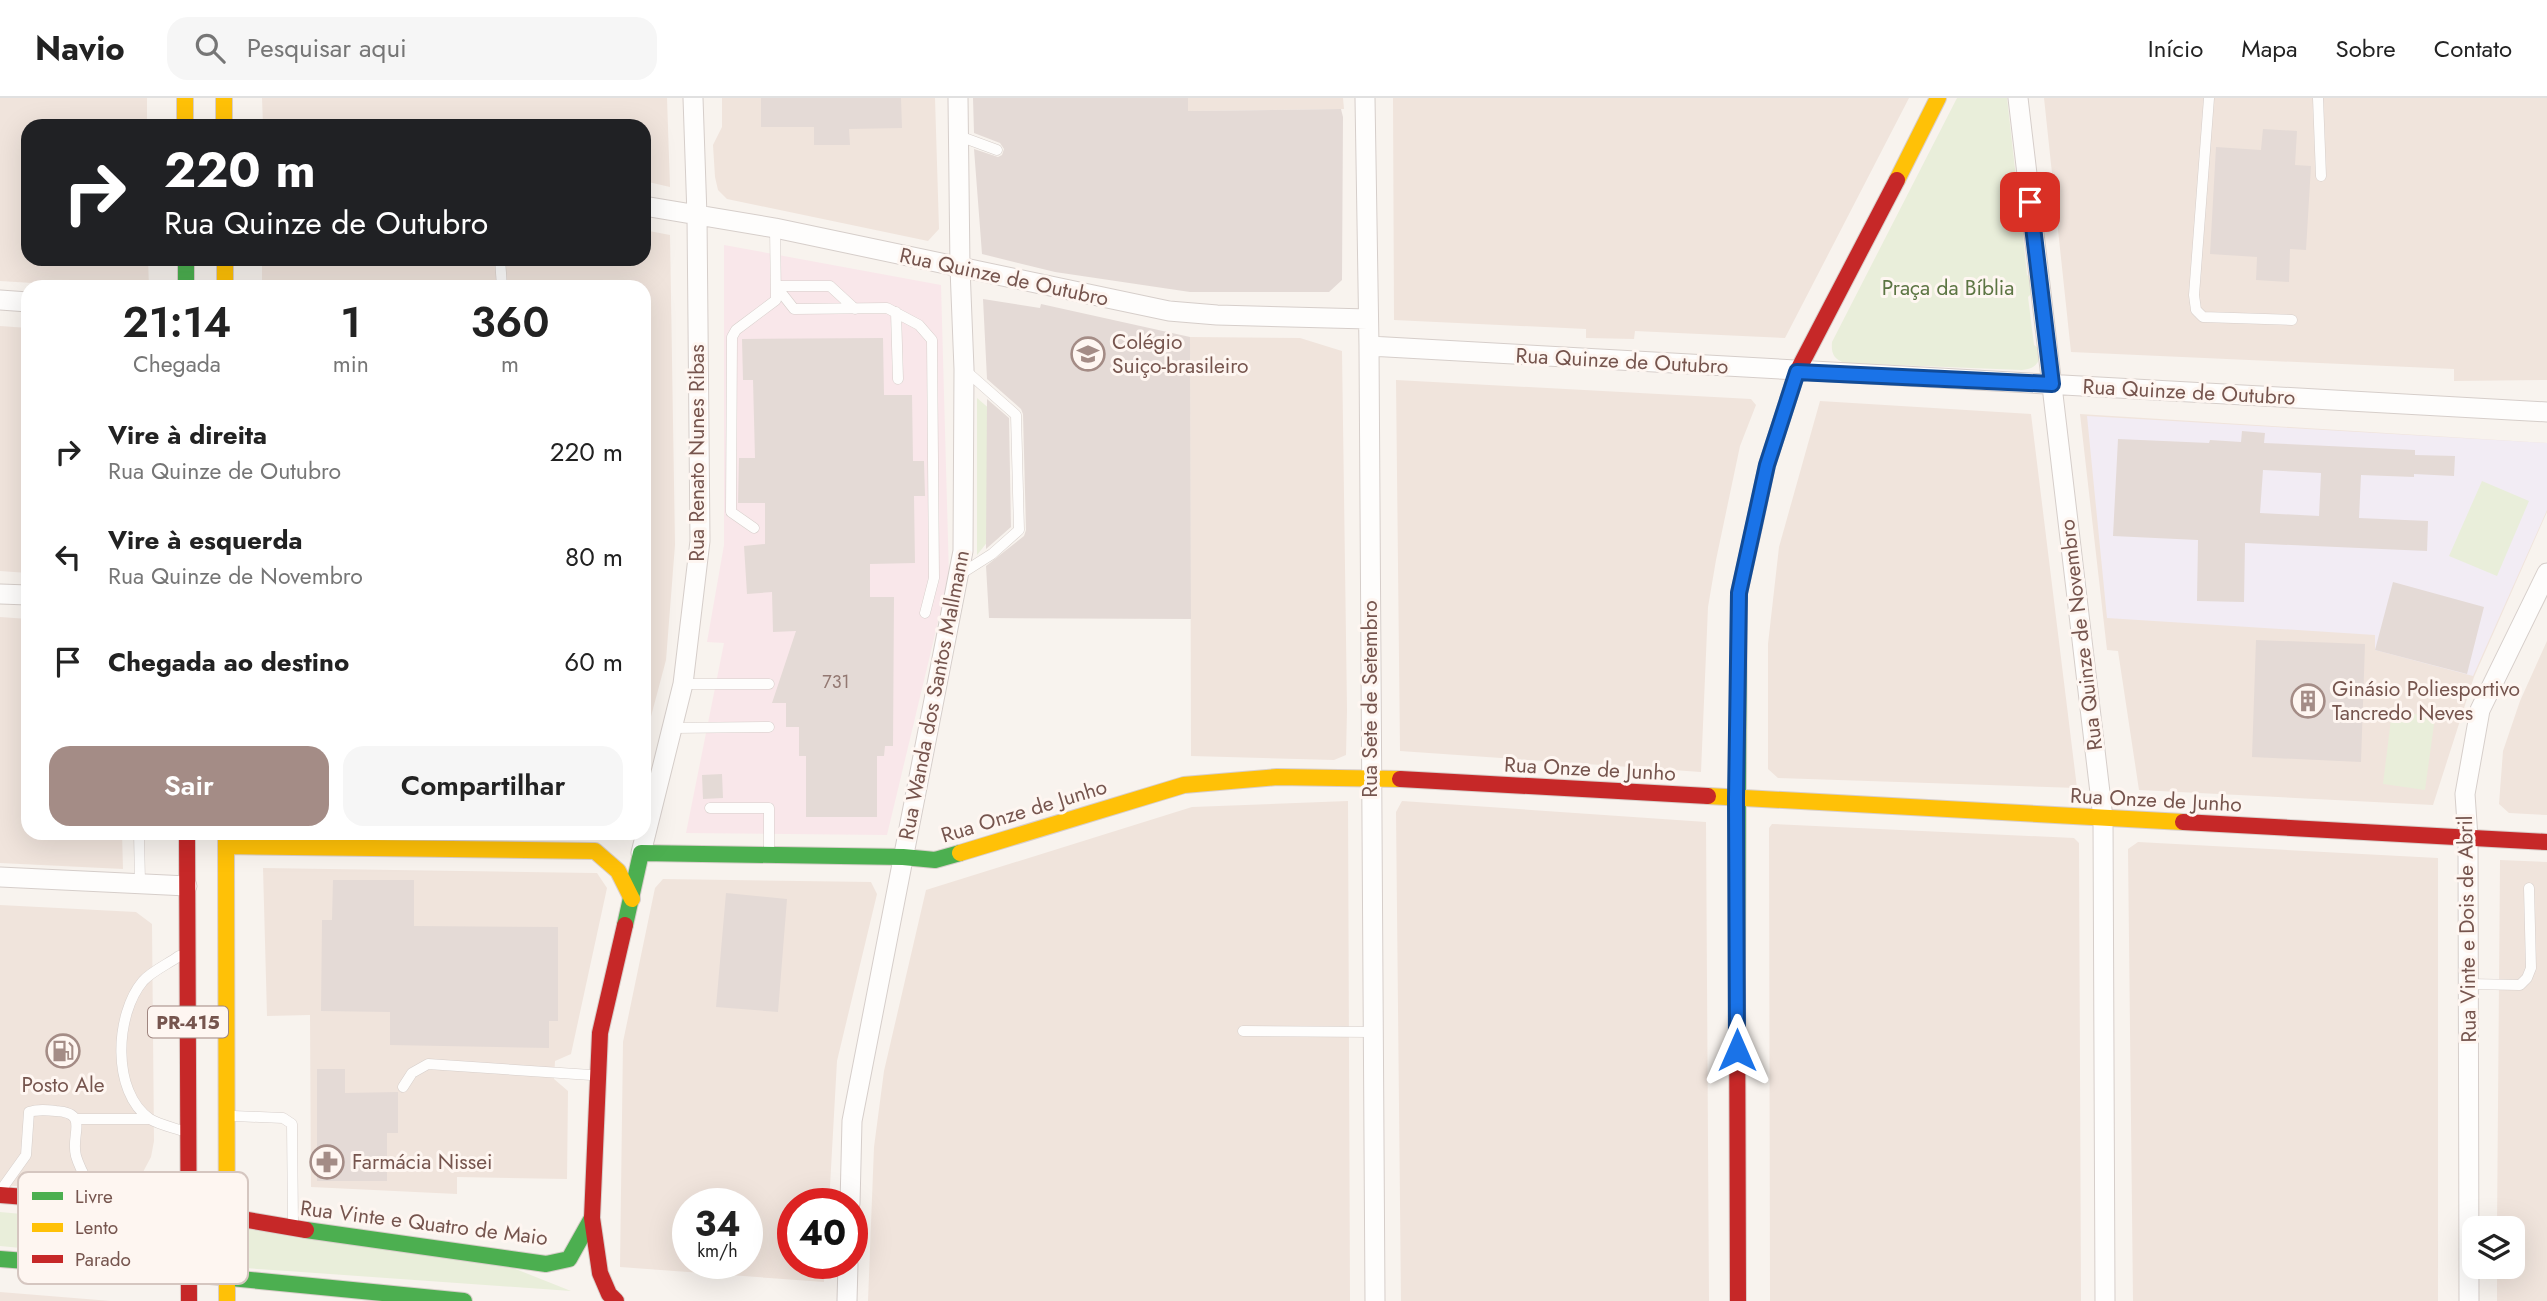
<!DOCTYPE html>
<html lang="pt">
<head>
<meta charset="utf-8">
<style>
	:root { --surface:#fff; --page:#f6f6f6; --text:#222; --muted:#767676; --line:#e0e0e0; --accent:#a48c86 }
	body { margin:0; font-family:Jost,sans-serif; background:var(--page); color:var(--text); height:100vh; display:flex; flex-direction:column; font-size:26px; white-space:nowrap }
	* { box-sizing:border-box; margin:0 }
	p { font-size:23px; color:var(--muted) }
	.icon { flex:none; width:38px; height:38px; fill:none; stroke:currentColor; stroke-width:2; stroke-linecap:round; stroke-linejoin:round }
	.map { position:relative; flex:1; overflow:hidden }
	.sheet { position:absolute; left:21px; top:182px; width:630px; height:560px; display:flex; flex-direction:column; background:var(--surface); border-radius:21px; box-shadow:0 7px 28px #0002 }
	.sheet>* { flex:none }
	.top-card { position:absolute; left:21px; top:21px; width:630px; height:147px; border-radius:21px; box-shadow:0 7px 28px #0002; background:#202124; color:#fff; overflow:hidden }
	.tools { position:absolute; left:2462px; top:1118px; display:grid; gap:14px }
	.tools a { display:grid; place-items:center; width:63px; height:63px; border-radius:14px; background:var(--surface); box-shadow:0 7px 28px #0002; font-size:35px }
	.speed { position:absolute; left:672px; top:1090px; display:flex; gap:14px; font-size:35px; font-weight:700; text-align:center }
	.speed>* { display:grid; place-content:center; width:91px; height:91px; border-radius:50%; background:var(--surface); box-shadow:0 7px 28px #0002; line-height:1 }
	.speed small { font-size:18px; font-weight:400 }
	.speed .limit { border:10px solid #d22; background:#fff; color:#111 }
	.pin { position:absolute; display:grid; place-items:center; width:60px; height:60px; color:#fff; margin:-30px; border-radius:14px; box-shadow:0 4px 10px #0006 }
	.me { position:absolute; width:77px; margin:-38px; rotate:0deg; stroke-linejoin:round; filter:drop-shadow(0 0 5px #0008) }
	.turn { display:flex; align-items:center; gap:24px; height:147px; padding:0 28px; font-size:32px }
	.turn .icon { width:91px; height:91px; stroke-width:2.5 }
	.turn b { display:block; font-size:49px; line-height:60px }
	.eta { display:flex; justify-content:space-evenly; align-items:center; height:119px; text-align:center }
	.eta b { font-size:42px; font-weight:600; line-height:49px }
	.primary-button { display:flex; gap:14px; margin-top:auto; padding:14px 28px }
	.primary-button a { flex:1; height:80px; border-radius:21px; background:var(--accent); color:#fff; font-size:28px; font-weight:600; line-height:80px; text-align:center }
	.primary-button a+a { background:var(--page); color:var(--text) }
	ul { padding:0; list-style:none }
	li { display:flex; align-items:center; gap:21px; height:105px; padding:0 28px }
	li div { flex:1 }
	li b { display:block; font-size:26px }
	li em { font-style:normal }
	header { display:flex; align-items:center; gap:42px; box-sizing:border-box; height:98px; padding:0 35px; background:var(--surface); border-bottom:2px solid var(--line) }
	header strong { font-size:33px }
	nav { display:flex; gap:38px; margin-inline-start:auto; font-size:24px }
	.search { width:490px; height:63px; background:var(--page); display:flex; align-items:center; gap:18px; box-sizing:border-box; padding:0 24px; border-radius:21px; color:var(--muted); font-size:26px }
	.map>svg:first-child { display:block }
</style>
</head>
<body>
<header>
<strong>Navio</strong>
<div class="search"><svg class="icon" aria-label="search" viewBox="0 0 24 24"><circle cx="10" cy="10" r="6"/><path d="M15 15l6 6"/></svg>Pesquisar aqui</div>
<nav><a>Início</a><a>Mapa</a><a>Sobre</a><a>Contato</a></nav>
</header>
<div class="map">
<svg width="2547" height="1203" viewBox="0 0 2547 1203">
	<rect width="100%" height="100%" fill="#f8f3ee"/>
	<!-- residential -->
	<path fill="#f0e4dc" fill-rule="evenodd" d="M 0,0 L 147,0 L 147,28 L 28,28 L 28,161 L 148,161 L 149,189 L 97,189 L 0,183 Z
		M 262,0 L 667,0 L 670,89 L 644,83 L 644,28 L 263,28 Z
		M 722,0 L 935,0 L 939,131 L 928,143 L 727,101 L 718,92 L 715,79 L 713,47 L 722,29 Z
		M 1188,0 L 1343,0 L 1344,11 L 1188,13 Z
		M 1393,0 L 1909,0 L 1785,240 L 1635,233 L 1634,241 L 1586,240 L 1586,231 L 1394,222 Z
		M 2044,0 L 2547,0 L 2547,282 L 2454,283 L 2454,271 L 2071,254 Z
		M 644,132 L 670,137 L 675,447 L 666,562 L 644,645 L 644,189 L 262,189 L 262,161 L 644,161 Z
		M 0,228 L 28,230 L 28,475 L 0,473 Z
		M 1190,239 L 1300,240 L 1342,253 L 1347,612 L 1346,657 L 1334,662 L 1191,658 Z
		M 1396,282 L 1751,301 L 1756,307 L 1740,348 L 1716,462 L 1708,509 L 1701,674 L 1400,653 Z
		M 1820,303 L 2031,316 L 2077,690 L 1778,680 L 1768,671 L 1768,546 L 1779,449 Z
		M 2080,316 L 2547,345 L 2547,414 L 2474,579 L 2433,707 L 2139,692 L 2118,553 L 2107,552 Z
		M 0,519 L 28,521 L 28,735 L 122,735 L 123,771 L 0,765 Z
		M 2547,543 L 2547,717 L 2509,715 L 2499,706 L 2503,653 L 2520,603 Z
		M 1348,703 L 1350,1203 L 868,1203 L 874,1049 L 884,973 L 926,792 L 1192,709 Z
		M 1402,703 L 1706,724 L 1709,1203 L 1401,1203 L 1396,714 Z
		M 1772,726 L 2074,740 L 2079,745 L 2081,1203 L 1770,1203 L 1769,730 Z
		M 2138,744 L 2438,760 L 2438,1203 L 2133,1203 L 2128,751 Z
		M 2500,762 L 2547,764 L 2547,1203 L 2497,1203 L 2497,1169 L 2513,1169 L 2513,1130 L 2497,1130 Z
		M 263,770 L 597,775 L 607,790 L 571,956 L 555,963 L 554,981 L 568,993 L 567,1081 L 457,1079 L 457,1096 L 311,1089 L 310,917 L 267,918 Z
		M 663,781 L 871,784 L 877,796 L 837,963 L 829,1106 L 793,1106 L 793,1166 L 825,1166 L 824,1184 L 620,1169 L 623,944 L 655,790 ZM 688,1106 L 747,1106 L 747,1166 L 688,1166 Z
		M 0,807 L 136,814 L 152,826 L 154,1043 L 151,1059 L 143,1074 L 130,1085 L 120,1090 L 105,1094 L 0,1087 Z
		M 0,1194 L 111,1203 L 0,1203 Z"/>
	<!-- education -->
	<path fill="#f2ecf4" d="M 2087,318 L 2547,345 L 2547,412 L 2473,578 L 2375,552 L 2375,537 L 2107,520 Z"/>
	<!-- medical -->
	<path fill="#f9e7ea" d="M 724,147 L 941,187 L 949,478 L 887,737 L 686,735 L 724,545 L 707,544 L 724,447 Z"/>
	<!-- green -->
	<path fill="#e9eeda" d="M 1957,0 L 2007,0 L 2020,115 L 2027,121 L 2028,130 L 2023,137 L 2027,177 L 2034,181 L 2035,192 L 2028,199 L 2034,247 L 2041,252 C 2040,265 2035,271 2022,272 L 1845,265 C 1834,261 1831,256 1832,244 Z
		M 977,300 L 999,319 L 1001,427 L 977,457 Z
		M 2482,383 L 2529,403 L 2497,478 L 2449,458 Z
		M 2392,613 L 2435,619 L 2425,692 L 2383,686 Z
		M 0,1114 L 142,1127 L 139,1161 L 0,1148 Z
		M 247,1131 L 503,1166 L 571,1193 L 245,1170 Z"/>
	<!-- building -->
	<path fill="#e4dad6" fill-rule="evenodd" d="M 761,0 L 901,0 L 902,30 L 849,31 L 850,47 L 814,47 L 814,29 L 761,29 Z
		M 973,0 L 1188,0 L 1188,13 L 1341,11 L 1343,19 L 1342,182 L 1329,194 L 1190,194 L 1055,174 L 982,156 L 974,51 L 998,59 L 1002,57 L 1004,51 L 1000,45 L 974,35 Z
		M 2263,31 L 2297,33 L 2295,67 L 2311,68 L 2306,152 L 2290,151 L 2289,184 L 2256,182 L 2257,159 L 2210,156 L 2216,49 L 2261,52 Z
		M 983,201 L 1040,210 L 1041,206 L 1190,239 L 1191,521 L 989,520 L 986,468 L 1024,438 L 1026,432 L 1023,316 L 1021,311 L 987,281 Z
		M 883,240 L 884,297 L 912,297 L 913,363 L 924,363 L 925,398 L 914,398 L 915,465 L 870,466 L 870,499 L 894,499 L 893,648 L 885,648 L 884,658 L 877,658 L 877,719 L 806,719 L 806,658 L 799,658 L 799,629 L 786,629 L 786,605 L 772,605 L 796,533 L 773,534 L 772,494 L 747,496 L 744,448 L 765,446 L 765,405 L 738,405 L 739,360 L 755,360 L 753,282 L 743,282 L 742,241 Z
		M 987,301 L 1009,320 L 1011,429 L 986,451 Z
		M 2242,333 L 2265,335 L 2264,345 L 2415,352 L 2415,357 L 2455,358 L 2454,378 L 2414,376 L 2414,379 L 2361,377 L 2359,420 L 2428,423 L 2427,453 L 2245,445 L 2244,504 L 2197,503 L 2198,442 L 2113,438 L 2118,341 L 2209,345 L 2210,342 L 2241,344 ZM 2263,372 L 2321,375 L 2319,418 L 2260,415 Z
		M 2393,484 L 2484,509 L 2467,576 L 2375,552 Z
		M 2256,542 L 2365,546 L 2361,664 L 2252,659 Z
		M 722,676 L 723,700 L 703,701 L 702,677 Z
		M 333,782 L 414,782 L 414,828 L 558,829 L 558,923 L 549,923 L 549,950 L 390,947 L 390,914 L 321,913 L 322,822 L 332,822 Z
		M 726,795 L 787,801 L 778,914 L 716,909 Z
		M 317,971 L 345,971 L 345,995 L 398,994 L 398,1035 L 387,1035 L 387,1083 L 317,1083 Z"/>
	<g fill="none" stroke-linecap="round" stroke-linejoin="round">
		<defs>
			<path id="lane" d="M 2209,0 L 2194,197 L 2196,212 L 2203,219 L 2292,222
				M 2318,0 L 2321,78
				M 959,38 L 997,52
				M 500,161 L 502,189
				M 776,188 L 794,211 L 887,210 L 919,227 L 932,242 L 934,480 L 925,515
				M 776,188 L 830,188 L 855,211
				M 896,214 L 898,281
				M 754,430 L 731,414 L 732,239 L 736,232 L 776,202 L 775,130
				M 959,477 L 992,456 L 1019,432 L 1016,317 L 965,272
				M 683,586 L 769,586
				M 673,630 L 769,629
				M 710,710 L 769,710 L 769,752
				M 139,735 L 140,785
				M 179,858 C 168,866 152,873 143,883 C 115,916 111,994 150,1021 C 158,1026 171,1029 180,1032
				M 2469,886 L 2520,887 L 2527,880 L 2531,870 L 2529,790
				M 1243,933 L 1372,934
				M 403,989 L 412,975 L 428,966 L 591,977
				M 234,1018 L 283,1020 L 292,1026 L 293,1126
				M 76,1021 L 149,1021
				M 1,1092 L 26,1057 L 29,1014 C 38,1011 47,1012 56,1013 C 90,1015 70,1036 76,1058 C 80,1072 89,1086 95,1098"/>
			<path id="street" d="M 1365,0 L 1369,248 L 1375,1203
				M 2018,0 L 2103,720 L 2105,1203
				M 644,108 L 775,130 L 1169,213 L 1217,217 L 1368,221
				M 0,202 L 28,204
				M 1369,248 L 2547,314
				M 0,496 L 28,497
				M 641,755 L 683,586 L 700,443 L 697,118 L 693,0
				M 0,779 L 187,788
				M 850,1106 L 852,1023 L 963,453 L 964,271 L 960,170 L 958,0
				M 847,1203 L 848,1166
				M 2469,1203 L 2468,740 L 2465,696 L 2480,612 L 2547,475"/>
			<path id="fast" d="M 186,161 L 186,189
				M 625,827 L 641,755 L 903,759 L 935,762 L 960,755
				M 1737,876 L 1739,495 L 1754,428
				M 306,1132 L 546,1166 L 569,1161 L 592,1120
				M 0,1161 L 189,1176 L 464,1203"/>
			<path id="slow" d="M 185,0 L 185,28
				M 224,0 L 224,28
				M 1897,82 L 1938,0
				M 225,161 L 225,189
				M 1708,698 L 2183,724
				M 226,735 L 227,1203
				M 226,748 L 595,753 L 618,773 L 632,801
				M 960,755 L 1184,687 L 1277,679 L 1400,681"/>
			<path id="jam" d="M 1754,428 L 1767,367 L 1797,274 L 1897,82
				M 1400,681 L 1708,698
				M 2183,724 L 2547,744
				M 187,735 L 189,1203
				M 1737,876 L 1738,1203
				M 0,1097 L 189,1112 L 306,1132
				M 616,1203 L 609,1196 L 600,1175 L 592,1120 L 600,935 L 625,827"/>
		</defs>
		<!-- lane casing -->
		<use href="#lane" stroke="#d6ceca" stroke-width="11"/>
		<!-- street casing -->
		<use href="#street" stroke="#d6ceca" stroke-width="21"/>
		<!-- fast casing -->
		<use href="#fast" stroke="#d8ceca" stroke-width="18"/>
		<!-- slow casing -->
		<use href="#slow" stroke="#d8ceca" stroke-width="18"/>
		<!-- jam casing -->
		<use href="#jam" stroke="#d8ceca" stroke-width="18"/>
		<!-- lane -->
		<use href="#lane" stroke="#fefdfc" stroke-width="10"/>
		<!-- street -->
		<use href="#street" stroke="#fefdfc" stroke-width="19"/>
		<!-- fast -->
		<use href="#fast" stroke="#4caf50" stroke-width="16"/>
		<!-- slow -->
		<use href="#slow" stroke="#ffc107" stroke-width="16"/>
		<!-- jam -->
		<use href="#jam" stroke="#c62828" stroke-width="16"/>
	</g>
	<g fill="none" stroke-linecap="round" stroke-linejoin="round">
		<defs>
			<path id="route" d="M 1737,952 L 1736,701 L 1739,495 L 1767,367 L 1797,274 L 2052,286 L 2030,104"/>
		</defs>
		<!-- route casing -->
		<use href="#route" stroke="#114b97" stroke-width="18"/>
		<!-- route -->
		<use href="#route" stroke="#1a73e8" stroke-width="12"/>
	</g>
	<!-- icons -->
	<defs>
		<symbol id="school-ring" viewBox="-11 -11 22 22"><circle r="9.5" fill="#fef6f1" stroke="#a48c86" stroke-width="1.5"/><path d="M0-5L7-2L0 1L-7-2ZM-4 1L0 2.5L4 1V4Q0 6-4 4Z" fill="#a48c86"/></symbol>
		<symbol id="building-ring" viewBox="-11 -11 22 22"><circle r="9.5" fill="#fef6f1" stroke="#a48c86" stroke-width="1.5"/><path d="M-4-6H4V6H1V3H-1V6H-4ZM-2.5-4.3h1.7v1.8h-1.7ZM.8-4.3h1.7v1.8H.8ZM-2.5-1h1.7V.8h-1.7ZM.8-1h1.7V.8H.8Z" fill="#a48c86"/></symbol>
		<symbol id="fuel-ring" viewBox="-11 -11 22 22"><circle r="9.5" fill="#fef6f1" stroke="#a48c86" stroke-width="1.5"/><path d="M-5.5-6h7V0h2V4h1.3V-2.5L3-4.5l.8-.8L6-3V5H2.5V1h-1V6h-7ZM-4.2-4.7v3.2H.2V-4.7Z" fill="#a48c86"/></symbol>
		<symbol id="pharmacy-ring" viewBox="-11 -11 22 22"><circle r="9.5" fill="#fef6f1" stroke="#a48c86" stroke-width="1.5"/><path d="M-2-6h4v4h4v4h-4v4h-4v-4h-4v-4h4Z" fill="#a48c86"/></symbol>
	</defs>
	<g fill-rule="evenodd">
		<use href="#school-ring" x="1069" y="237" width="38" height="38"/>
		<use href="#building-ring" x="2289" y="584" width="38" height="38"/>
		<use href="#fuel-ring" x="44" y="934" width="38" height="38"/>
		<use href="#pharmacy-ring" x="308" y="1045" width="38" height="38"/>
	</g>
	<g text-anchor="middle" stroke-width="6" stroke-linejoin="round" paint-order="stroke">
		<!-- number labels -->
		<g font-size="18" fill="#937872">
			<text x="836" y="590">731</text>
		</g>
		<!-- shield labels -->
		<rect fill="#fef6f1" stroke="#9f857f" stroke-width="2" x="148" y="908.5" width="80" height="31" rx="5"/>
		<g font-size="19" font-weight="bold" fill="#76554e">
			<text x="188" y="931">PR-415</text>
		</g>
		<!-- street labels -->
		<g font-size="21" fill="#76554e" stroke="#fef6f1">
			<text transform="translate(1004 179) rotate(12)" y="7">Rua Quinze de Outubro</text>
			<text transform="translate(1622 263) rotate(3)" y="7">Rua Quinze de Outubro</text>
			<text transform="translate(2189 294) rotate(3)" y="7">Rua Quinze de Outubro</text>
			<text transform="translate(697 355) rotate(-90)" y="7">Rua Renato Nunes Ribas</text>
			<text transform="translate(2081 537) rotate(-97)" y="7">Rua Quinze de Novembro</text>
			<text transform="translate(934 597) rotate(-79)" y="7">Rua Wanda dos Santos Mallmann</text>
			<text transform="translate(1370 601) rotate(-90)" y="7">Rua Sete de Setembro</text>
			<text transform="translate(1590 671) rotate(3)" y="7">Rua Onze de Junho</text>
			<text transform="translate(2156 702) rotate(3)" y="7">Rua Onze de Junho</text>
			<text transform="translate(1024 713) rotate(-17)" y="7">Rua Onze de Junho</text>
			<text transform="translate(2467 831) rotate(-91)" y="7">Rua Vinte e Dois de Abril</text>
			<text transform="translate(424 1125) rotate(7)" y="7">Rua Vinte e Quatro de Maio</text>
		</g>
		<!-- park labels -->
		<g font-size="21" fill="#5c7543" stroke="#fef6f1">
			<text x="1948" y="197">Praça da Bíblia</text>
		</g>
		<!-- poi labels -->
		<g font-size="21" fill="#76554e" stroke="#fef6f1" text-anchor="start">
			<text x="1112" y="251">Colégio<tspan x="1112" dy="24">Suiço-brasileiro</tspan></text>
			<text x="2332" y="598">Ginásio Poliesportivo<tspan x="2332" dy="24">Tancredo Neves</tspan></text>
			<text x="63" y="994" text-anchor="middle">Posto Ale</text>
			<text x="352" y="1071">Farmácia Nissei</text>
		</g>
	</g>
	<!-- legend -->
	<rect x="18" y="1074" width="230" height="112" rx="10" fill="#fef6f1" stroke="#d5c6c0" stroke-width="2"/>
	<rect x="32" y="1094" width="31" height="8" fill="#4caf50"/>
	<rect x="32" y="1125" width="31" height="9" fill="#ffc107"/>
	<rect x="32" y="1157" width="31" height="8" fill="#c62828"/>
	<g font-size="19" fill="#76554e">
		<text x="75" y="1105">Livre</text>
		<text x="75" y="1136">Lento</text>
		<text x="75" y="1168">Parado</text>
	</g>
</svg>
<div class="tools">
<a><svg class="icon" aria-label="layers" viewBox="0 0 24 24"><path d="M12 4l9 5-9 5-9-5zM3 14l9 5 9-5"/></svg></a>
</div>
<div class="speed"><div>34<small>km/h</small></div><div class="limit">40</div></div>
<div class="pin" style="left:2030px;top:104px;background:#d93025"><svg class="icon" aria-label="arrive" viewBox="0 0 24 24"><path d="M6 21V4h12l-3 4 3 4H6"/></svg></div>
<svg class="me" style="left:1737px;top:952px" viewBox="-20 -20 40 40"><path d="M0-17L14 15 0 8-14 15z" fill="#1a73e8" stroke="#fff" stroke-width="4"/></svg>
<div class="top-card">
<div class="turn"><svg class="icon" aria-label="right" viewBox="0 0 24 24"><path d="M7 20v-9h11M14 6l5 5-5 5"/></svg><div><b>220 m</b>Rua Quinze de Outubro</div></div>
</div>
<section class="sheet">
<div class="eta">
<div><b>21:14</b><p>Chegada</p></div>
<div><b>1</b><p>min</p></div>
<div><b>360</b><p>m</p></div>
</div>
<ul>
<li><svg class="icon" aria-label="right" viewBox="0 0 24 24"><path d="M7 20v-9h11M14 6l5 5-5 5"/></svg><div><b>Vire à direita</b><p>Rua Quinze de Outubro</p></div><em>220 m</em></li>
<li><svg class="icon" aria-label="left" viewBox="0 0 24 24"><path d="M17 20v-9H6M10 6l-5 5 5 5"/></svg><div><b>Vire à esquerda</b><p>Rua Quinze de Novembro</p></div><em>80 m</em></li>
<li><svg class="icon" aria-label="arrive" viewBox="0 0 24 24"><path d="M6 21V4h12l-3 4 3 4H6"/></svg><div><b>Chegada ao destino</b></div><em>60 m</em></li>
</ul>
<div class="primary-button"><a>Sair</a><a>Compartilhar</a></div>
</section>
</div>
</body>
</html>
